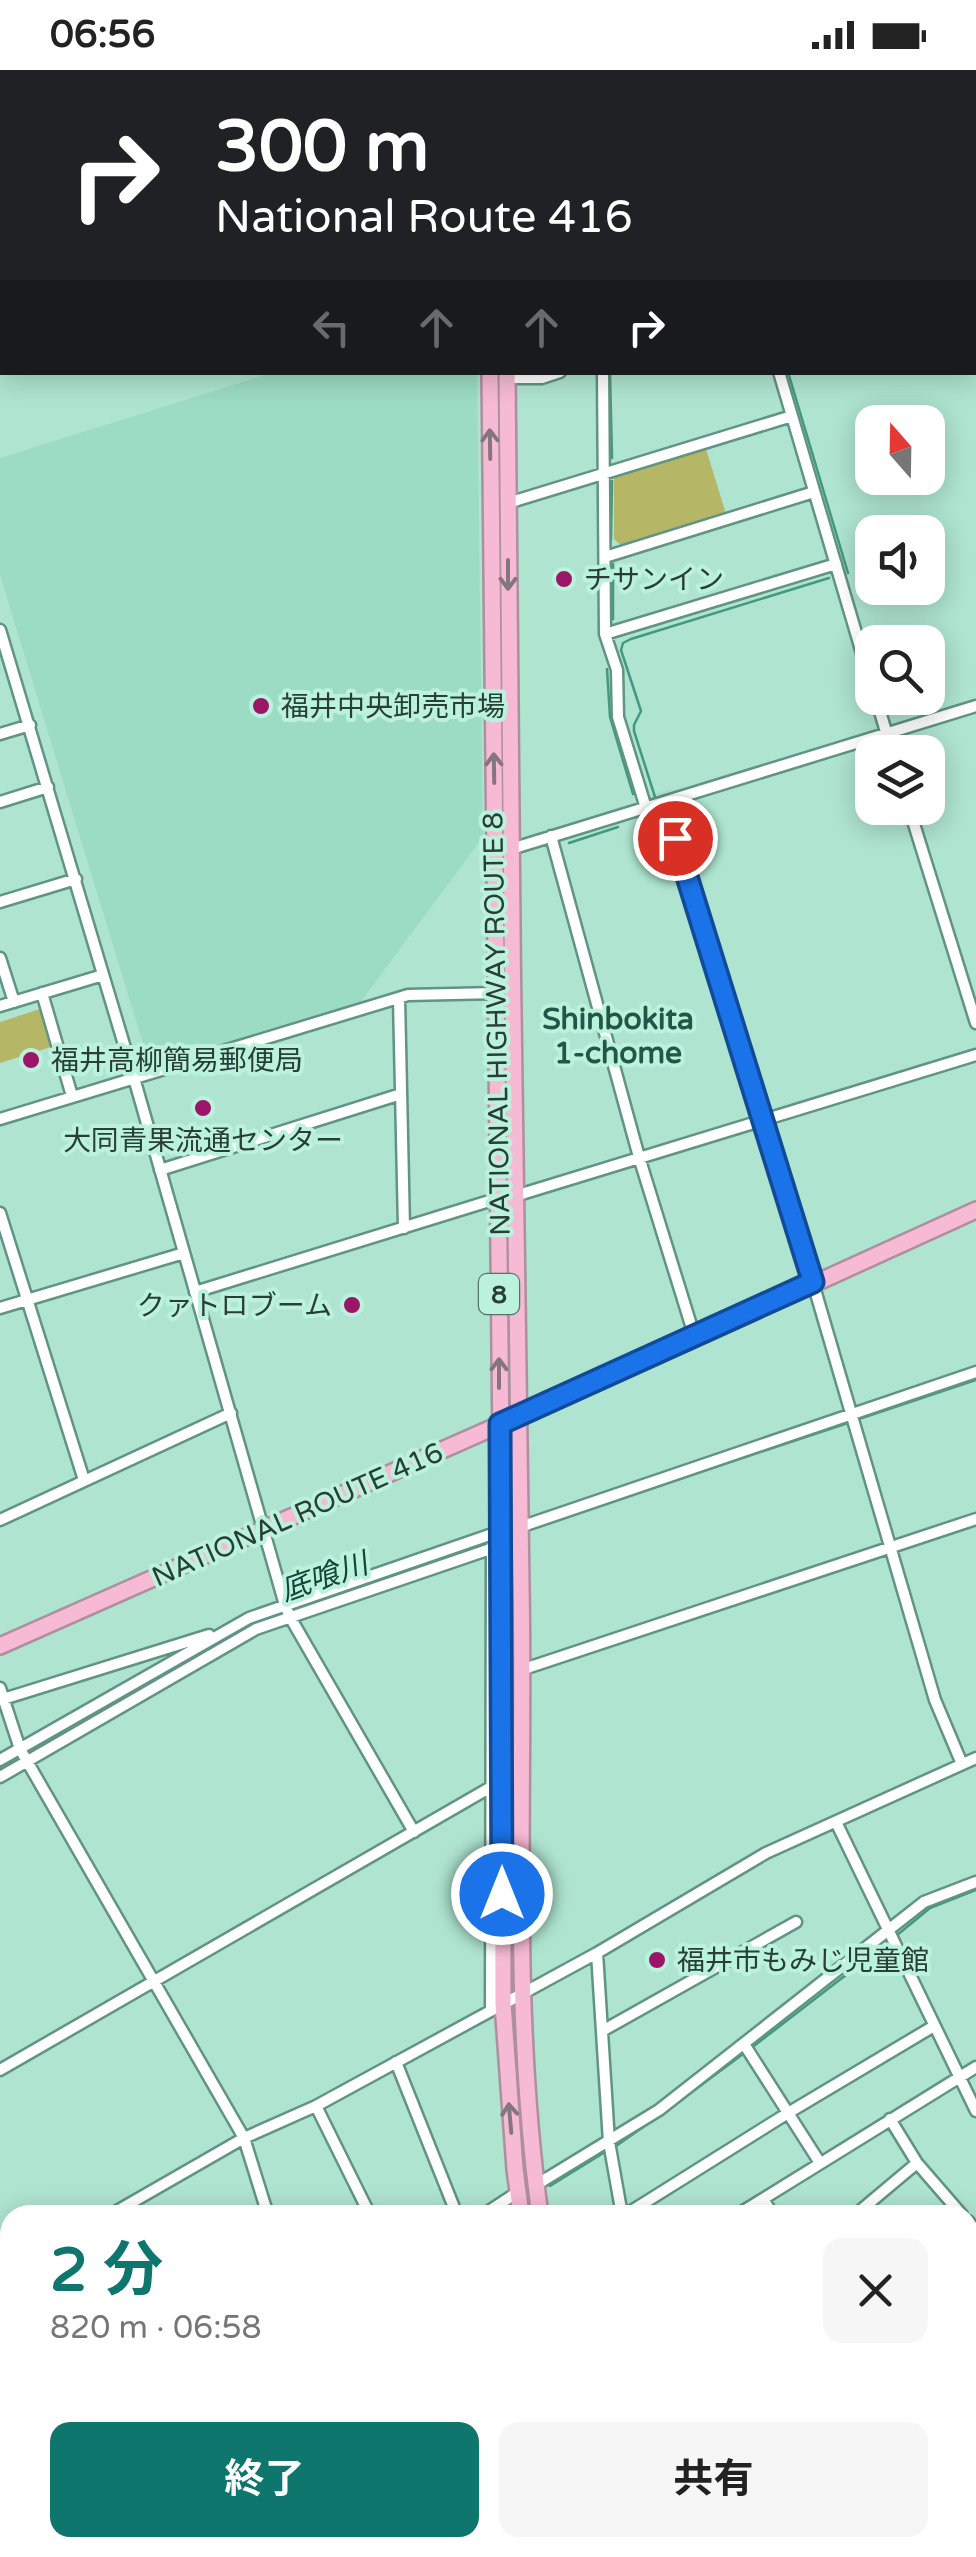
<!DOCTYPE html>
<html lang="ja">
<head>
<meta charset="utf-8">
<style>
	:root { --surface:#fff; --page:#f6f6f6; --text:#222; --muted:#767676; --accent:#0f766e }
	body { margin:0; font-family:"Varela Round","Noto Sans JP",sans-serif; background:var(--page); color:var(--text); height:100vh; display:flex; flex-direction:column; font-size:38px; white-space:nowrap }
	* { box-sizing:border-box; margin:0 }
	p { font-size:32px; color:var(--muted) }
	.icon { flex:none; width:55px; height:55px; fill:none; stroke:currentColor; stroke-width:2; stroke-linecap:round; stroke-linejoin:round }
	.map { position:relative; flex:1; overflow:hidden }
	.sheet { position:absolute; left:0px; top:2135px; width:978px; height:352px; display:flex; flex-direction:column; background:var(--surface); border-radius:30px 30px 0 0; box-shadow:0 5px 25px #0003 }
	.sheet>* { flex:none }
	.top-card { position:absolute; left:0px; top:0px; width:978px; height:305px; box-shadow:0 5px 25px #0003; background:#202124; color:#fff; overflow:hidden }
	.needle { width:65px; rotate:340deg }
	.controls { position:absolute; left:855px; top:335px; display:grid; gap:20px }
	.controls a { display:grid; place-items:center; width:90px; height:90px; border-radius:20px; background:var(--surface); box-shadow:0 5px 25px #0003; font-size:50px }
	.pin { position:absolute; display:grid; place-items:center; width:85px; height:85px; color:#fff; margin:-42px; border:5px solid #fff; border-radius:50%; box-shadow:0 2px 10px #0007 }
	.me { position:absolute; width:110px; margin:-55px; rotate:0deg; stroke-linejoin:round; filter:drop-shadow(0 0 8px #0008) }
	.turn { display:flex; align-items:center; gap:35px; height:210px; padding:0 50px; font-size:45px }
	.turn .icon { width:130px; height:130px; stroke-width:2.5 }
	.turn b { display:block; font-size:70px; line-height:85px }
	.lanes { display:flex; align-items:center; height:95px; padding:0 50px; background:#0003; justify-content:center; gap:50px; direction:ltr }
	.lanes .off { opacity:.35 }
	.round { display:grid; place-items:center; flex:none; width:105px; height:105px; border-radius:20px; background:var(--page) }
	.head { display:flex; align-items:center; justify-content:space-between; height:170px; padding:0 50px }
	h1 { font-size:60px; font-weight:700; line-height:75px; color:var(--accent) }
	.cta { display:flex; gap:20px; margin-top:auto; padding:20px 50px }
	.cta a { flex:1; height:115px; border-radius:20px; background:var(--accent); color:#fff; font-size:40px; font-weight:700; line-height:115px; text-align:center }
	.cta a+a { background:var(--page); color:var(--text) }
	.status { display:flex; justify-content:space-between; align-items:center; height:70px; padding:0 50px; background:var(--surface); direction:ltr }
	.status svg { height:28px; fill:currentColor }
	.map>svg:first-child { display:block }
</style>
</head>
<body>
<div class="status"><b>06:56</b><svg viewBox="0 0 49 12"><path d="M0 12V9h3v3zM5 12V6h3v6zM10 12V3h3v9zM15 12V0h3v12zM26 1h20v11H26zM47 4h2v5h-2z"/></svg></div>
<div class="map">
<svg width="976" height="2487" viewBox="0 0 976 2487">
	<rect width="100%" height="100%" fill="#aee4d0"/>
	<!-- built -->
	<path fill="#9cdbc4" d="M 274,302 L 477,303 L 483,767 L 359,934 L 154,996 L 149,993 L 0,505 L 0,388 Z"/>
	<!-- green -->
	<path fill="#b5b767" d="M 706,379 L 726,444 L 622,476 L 614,469 L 614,408 Z
		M 40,939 L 43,942 L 54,976 L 0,993 L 0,952 Z"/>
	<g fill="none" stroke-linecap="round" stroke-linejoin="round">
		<!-- stream -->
		<path stroke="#43997f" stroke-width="2.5" d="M 696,0 L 696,2
			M 155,2 L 163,0
			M 610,302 L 612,388
			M 788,302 L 848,503
			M 611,470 L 612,411
			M 613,494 L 613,549
			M 607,599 L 610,647 L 633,724
			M 655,727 L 634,661 L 634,655 L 641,641 L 621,580 L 623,573 L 631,569 L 829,508
			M 659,740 L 754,1050
			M 569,773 L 618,757
			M 756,1057 L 794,1182
			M 859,1349 L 976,1310
			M 593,1437 L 851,1352
			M 290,1540 L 495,1470
			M 28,1684 L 253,1552 L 282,1542
			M 0,1699 L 21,1688
			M 896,1866 L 930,1838 L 976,1820
			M 750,1979 L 890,1871
			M 665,2042 L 743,1984
			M 616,2076 L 659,2046
			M 550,2116 L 605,2082
			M 497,2145 L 504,2140
			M 0,2357 L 10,2358
			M 974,2487 L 976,2485"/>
		<defs>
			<path id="minor" d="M 187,0 L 188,2
				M 600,0 L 600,2
				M 130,2 L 138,0
				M 777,2 L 785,0
				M 0,43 L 2,42
				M 0,240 L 2,239
				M 603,302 L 605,564 L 617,600 L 618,647 L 646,738
				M 779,302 L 872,617
				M 507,308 L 542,308 L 560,302
				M 508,433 L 792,346
				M 605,487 L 814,422
				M 0,560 L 134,1008 L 285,1535 L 290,1547 L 414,1762
				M 605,564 L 836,494
				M 876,628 L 892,682
				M 0,664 L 30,655
				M 0,732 L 48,717
				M 664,733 L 813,1213 L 935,1630 L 962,1694
				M 909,738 L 976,953
				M 551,766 L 639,1087 L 695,1268
				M 511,779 L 976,636
				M 0,832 L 76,809
				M 0,888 L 14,932
				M 42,923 L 72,1026
				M 399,928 L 404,1158
				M 0,936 L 103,905
				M 0,1049 L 408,925 L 497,923
				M 160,1100 L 401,1024
				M 515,1126 L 976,985
				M 0,1143 L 84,1410
				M 195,1222 L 499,1128
				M 0,1238 L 184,1183
				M 0,1450 L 231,1343
				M 520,1457 L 976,1302
				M 521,1600 L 976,1449
				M 0,1618 L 20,1679 L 244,2068 L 268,2145
				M 0,1630 L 209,1565
				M 0,1690 L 249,1548 L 501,1461
				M 0,1707 L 256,1559 L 502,1475
				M 836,1752 L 976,2041
				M 597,1883 L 609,2072 L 622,2145
				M 491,1940 L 492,1476
				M 602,1961 L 796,1852
				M 744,1974 L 820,2093
				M 396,1992 L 457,2145
				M 0,2000 L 491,1717
				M 316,2036 L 370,2145
				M 890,2049 L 917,2093 L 962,2145
				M 536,2115 L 659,2040 L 924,1832 L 976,1812
				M 763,2129 L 773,2145
				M 110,2145 L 244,2068 L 316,2036 L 597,1883 L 766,1783 L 976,1688
				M 483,2145 L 518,2122
				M 625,2145 L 788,2043 L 934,1956
				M 737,2145 L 976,1997
				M 855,2145 L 917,2093
				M 968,2151 L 976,2161
				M 0,2221 L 10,2215
				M 968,2235 L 976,2226
				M 968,2334 L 976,2325
				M 0,2350 L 10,2350
				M 968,2399 L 976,2406
				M 968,2464 L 976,2455
				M 175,2478 L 176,2487
				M 491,2478 L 492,2487
				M 677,2478 L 678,2487
				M 855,2478 L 865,2487
				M 0,2480 L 10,2475
				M 383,2487 L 411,2478
				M 726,2487 L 735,2478
				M 817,2487 L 826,2478
				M 943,2487 L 954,2478"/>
			<path id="highway" d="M 486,0 L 486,2
				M 504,2 L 504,0
				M 490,302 L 502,1475 L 503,1934 L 515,2099 L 521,2145
				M 507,302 C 511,707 513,1111 521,1516 C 525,1725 511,1937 540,2145
				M 0,1576 L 695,1268 L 976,1140
				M 557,2478 L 559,2487
				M 574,2478 L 576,2487
				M 591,2478 L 593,2487
				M 611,2478 L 612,2487"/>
		</defs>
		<!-- minor casing -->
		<use href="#minor" stroke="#619482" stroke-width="15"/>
		<!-- highway casing -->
		<use href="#highway" stroke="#ae8f9d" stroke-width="20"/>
		<!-- minor -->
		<use href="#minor" stroke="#fff" stroke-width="10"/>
		<!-- highway -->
		<use href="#highway" stroke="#f6bad5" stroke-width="15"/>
		<!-- rail -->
		<path stroke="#425e54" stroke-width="2.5" stroke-dasharray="20 10" stroke-linecap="butt" d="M 958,2487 L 976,2470"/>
	</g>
	<!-- one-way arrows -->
	<defs><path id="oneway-shaft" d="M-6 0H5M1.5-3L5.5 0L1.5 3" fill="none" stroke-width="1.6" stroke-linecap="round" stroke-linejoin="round" transform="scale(2.5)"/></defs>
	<g stroke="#85767e">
		<use href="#oneway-shaft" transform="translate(490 374) rotate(-91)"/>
		<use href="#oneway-shaft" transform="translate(508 505) rotate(90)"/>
		<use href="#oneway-shaft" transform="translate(494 698) rotate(-91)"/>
		<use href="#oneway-shaft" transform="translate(499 1303) rotate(-90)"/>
		<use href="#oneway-shaft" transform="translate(510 2048) rotate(-95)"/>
	</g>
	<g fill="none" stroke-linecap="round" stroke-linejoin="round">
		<defs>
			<path id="route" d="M 502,1824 L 500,1354 L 813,1212 L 675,768"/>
		</defs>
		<!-- route casing -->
		<use href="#route" stroke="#114b97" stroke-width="25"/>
		<!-- route -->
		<use href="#route" stroke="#1a73e8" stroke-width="18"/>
	</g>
	<!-- markers -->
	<g fill="#9c1668" stroke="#bbf2dd" stroke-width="4">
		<circle cx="564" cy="509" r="10"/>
		<circle cx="261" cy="636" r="10"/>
		<circle cx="31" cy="990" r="10"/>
		<circle cx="203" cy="1038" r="10"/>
		<circle cx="352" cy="1235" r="10"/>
		<circle cx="657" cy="1890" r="10"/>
	</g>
	<g text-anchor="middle" stroke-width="8" stroke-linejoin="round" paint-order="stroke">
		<!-- shield labels -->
		<rect fill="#bbf2dd" stroke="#547468" stroke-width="2.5" x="479" y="1204" width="40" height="40" rx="8"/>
		<g font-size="25" font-weight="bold" fill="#283e36">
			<text x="499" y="1233">8</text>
		</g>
		<!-- poi labels -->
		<g font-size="28" fill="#283e36" stroke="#bbf2dd" text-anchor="start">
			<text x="584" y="519">チサンイン</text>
			<text x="281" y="646">福井中央卸売市場</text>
			<text x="51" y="1000">福井高柳簡易郵便局</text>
			<text x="203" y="1080" text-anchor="middle">大同青果流通センター</text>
			<text x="332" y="1245" text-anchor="end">クァトロブーム</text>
			<text x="677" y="1900">福井市もみじ児童館</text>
		</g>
		<!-- street labels -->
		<g font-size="28" fill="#283e36" stroke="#bbf2dd">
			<text transform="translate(496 954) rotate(-91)" y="10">NATIONAL HIGHWAY ROUTE 8</text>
			<text transform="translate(297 1444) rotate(-24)" y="10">NATIONAL ROUTE 416</text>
		</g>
		<!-- neighbourhood labels -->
		<g font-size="30" font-weight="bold" fill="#225646" stroke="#bbf2dd">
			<text x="618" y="959">Shinbokita<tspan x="618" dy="34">1-chome</tspan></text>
		</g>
		<!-- water labels -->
		<g font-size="30" font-style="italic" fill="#154537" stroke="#bbf2dd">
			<text transform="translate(324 1507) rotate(-19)" y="10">底喰川</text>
		</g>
	</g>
</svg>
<div class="controls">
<a><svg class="needle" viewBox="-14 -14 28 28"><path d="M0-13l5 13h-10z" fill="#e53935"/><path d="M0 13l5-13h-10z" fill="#767676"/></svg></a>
<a><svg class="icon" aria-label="sound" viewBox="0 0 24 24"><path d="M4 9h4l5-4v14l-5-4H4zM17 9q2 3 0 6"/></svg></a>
<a><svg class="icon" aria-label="search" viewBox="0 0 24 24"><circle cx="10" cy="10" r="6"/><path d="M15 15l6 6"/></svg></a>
<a><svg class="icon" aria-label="layers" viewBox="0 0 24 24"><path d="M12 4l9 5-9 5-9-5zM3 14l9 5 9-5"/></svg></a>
</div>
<div class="pin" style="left:675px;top:768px;background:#d93025"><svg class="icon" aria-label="arrive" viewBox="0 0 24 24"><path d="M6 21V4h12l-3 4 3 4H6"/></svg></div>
<svg class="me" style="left:502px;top:1824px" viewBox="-20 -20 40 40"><circle r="17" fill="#1a73e8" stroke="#fff" stroke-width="3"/><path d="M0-11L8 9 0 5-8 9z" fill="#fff"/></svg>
<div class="top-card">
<div class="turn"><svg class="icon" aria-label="right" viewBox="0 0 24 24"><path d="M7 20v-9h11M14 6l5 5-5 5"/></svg><div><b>300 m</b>National Route 416</div></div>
<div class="lanes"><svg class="icon off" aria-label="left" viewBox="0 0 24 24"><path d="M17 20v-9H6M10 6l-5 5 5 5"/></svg><svg class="icon off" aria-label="ahead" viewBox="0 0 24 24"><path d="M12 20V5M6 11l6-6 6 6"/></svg><svg class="icon off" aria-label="ahead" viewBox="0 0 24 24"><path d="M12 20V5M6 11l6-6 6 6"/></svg><svg class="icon" aria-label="right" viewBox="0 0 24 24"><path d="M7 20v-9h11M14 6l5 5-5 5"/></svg></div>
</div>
<section class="sheet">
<div class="head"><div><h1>2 分</h1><p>820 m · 06:58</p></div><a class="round"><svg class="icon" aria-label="close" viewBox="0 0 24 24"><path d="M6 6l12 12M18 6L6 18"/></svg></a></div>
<div class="cta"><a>終了</a><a>共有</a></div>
</section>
</div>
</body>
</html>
